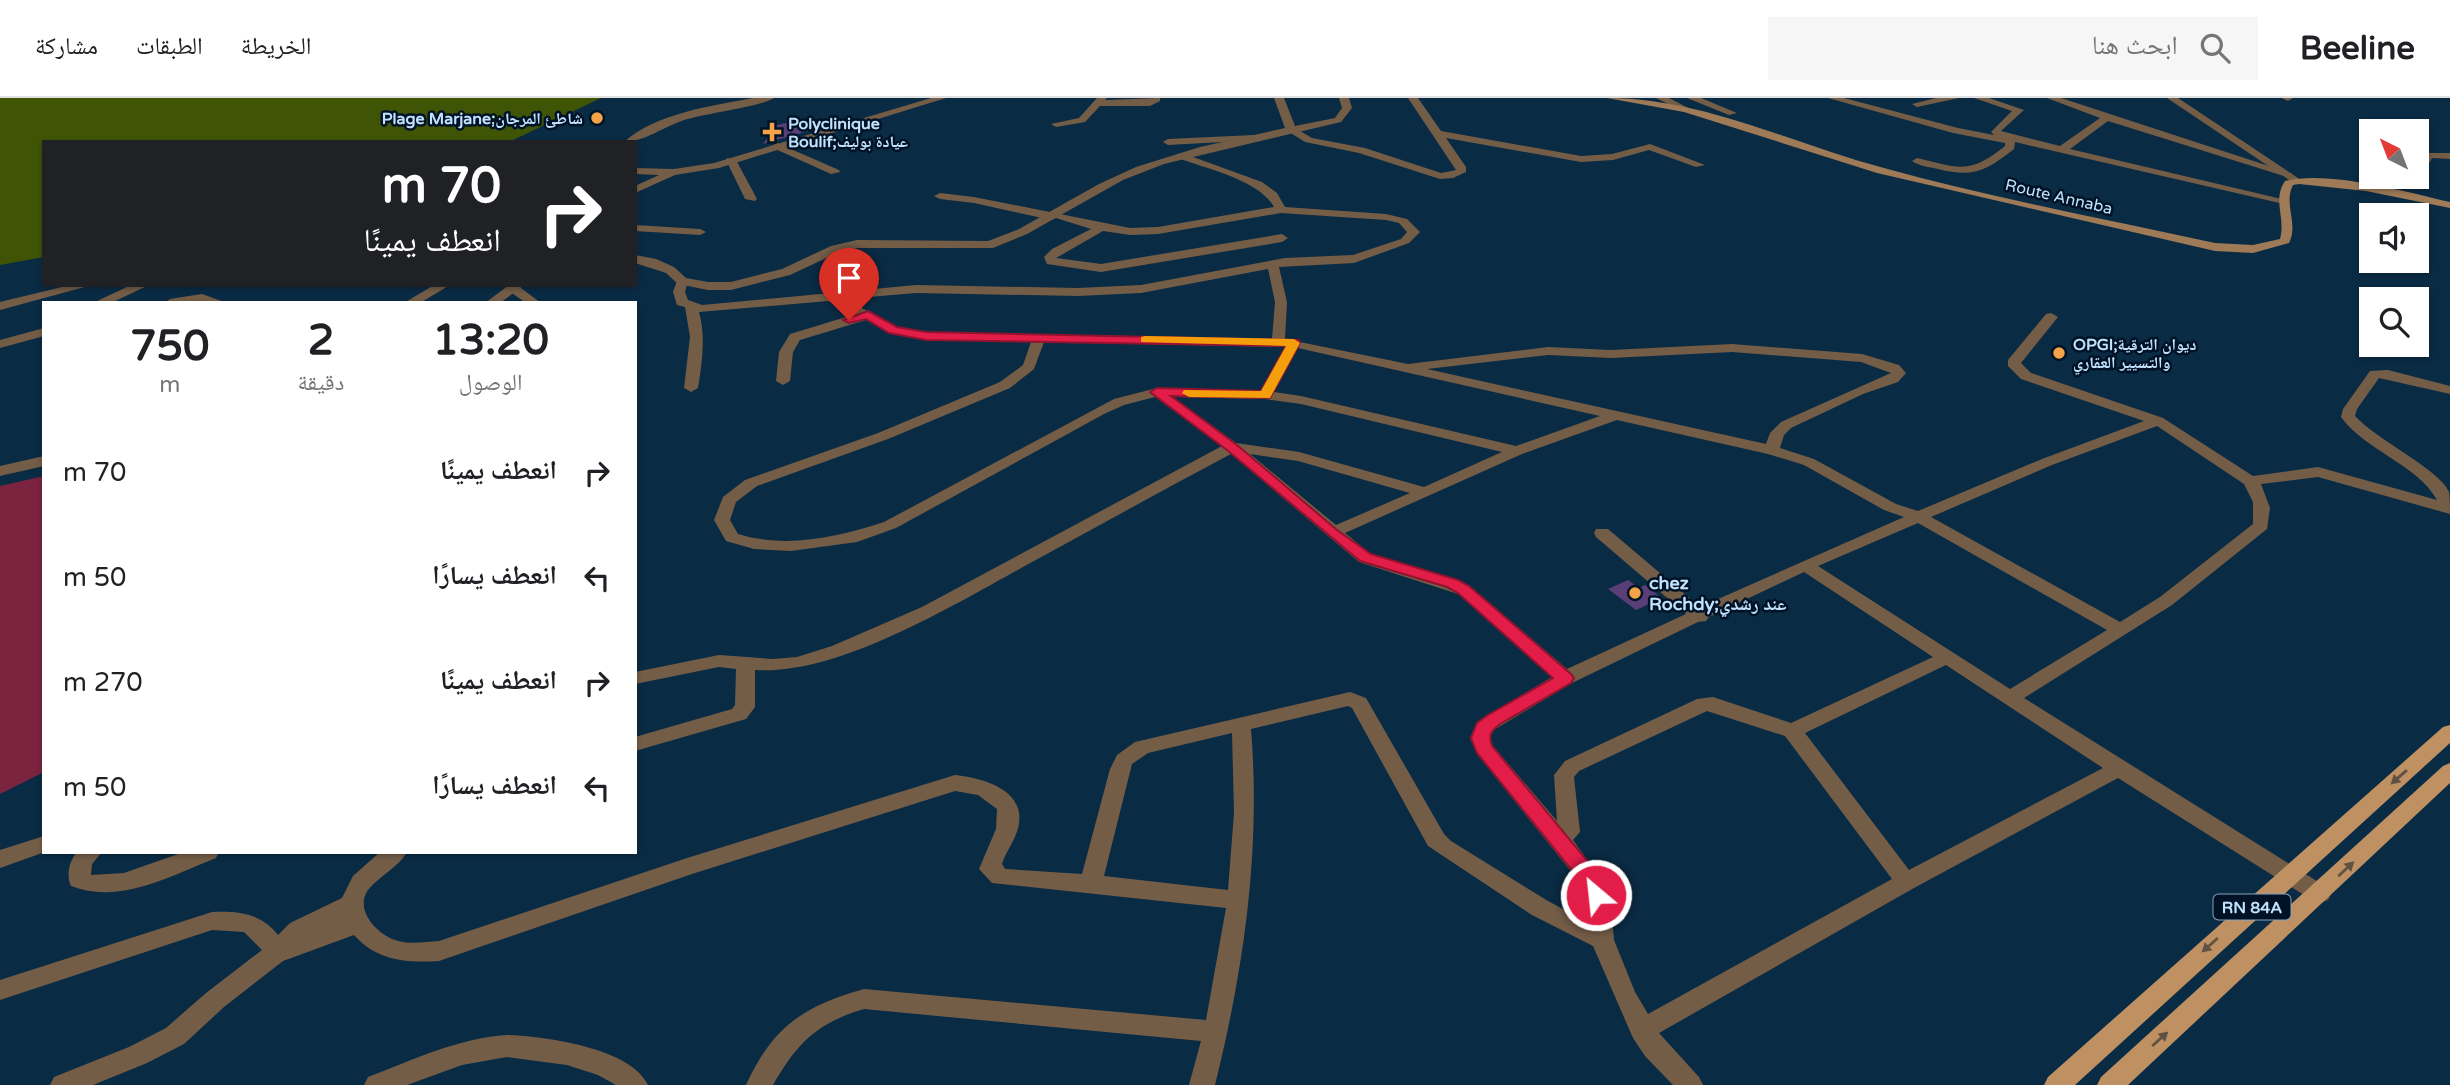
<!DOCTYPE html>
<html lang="ar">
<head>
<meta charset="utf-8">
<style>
	:root { --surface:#fff; --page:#f6f6f6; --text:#202124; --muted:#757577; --line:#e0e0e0 }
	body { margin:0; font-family:"Varela Round","Noto Naskh Arabic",sans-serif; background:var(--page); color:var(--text); direction:rtl; height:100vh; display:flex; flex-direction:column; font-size:26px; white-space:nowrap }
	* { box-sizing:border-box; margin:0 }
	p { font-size:23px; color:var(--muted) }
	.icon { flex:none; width:38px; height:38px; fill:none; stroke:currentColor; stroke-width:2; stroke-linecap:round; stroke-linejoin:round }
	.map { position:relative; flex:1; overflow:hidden; direction:ltr }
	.details { position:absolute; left:42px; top:203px; width:595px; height:553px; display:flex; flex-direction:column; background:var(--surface); border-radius:0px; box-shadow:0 2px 5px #0004; direction:rtl }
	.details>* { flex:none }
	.guide { position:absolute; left:42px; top:42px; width:595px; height:147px; border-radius:0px; box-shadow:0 2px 5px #0004; direction:rtl; background:#202124; color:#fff; overflow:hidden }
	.needle { width:46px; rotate:318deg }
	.controls { position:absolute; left:2359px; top:21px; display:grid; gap:14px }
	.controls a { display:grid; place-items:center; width:70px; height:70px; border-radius:0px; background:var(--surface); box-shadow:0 2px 5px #0004; font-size:35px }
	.pin { position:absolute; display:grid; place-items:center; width:60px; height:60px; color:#fff; margin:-72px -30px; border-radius:50% 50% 50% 0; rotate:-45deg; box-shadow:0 0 7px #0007 }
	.pin .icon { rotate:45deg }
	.me { position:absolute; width:77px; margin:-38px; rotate:332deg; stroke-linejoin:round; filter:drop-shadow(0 0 5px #0008) }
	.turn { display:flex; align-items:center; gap:24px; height:147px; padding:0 21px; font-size:32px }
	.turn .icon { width:91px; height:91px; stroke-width:2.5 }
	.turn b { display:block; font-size:49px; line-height:60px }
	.eta { display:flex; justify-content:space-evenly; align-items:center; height:119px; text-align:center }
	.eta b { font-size:42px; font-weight:800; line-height:49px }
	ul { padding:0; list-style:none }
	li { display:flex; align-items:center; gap:21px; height:105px; padding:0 21px }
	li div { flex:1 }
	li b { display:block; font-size:26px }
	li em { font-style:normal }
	header { display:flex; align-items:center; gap:42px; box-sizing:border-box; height:98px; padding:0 35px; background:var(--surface); border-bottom:2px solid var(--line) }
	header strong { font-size:33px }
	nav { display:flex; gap:38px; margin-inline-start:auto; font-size:24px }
	.search { width:490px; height:63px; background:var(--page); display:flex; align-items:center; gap:18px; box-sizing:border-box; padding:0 24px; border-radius:0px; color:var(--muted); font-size:26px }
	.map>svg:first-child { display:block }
</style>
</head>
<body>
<header>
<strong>Beeline</strong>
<div class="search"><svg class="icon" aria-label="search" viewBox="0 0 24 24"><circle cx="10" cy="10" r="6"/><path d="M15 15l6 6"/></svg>ابحث هنا</div>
<nav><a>الخريطة</a><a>الطبقات</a><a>مشاركة</a></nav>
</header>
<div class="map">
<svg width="2450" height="987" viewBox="0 0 2450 987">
	<rect width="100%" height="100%" fill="#0a2b44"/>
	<!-- green -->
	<path fill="#7b233f" d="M 44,378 L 44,674 L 0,696 L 0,388 Z"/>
	<!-- water -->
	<path fill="#3f5404" d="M 0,0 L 601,0 L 509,44 L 44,44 L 44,159 L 0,167 Z"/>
	<!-- building -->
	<path fill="#5a3e78" d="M 786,25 L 822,26 L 822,29 L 763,46 L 777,27 Z
		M 1628,482 L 1639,490 L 1645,487 L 1662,500 L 1636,512 L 1608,491 Z"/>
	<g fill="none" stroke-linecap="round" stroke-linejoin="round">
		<!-- minor -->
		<path fill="#745d47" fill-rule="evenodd" d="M 1097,0 L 1107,0 L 1105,2 L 1160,0 L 1160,3 L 1150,8 L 1100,8 L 1085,24 L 1056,29 L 1051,26 L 1079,20 Z
			M 1408,0 L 1418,0 L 1441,33 L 1581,58 L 1612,56 L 1650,46 L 1705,67 L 1696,69 L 1649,52 L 1613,62 L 1581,64 L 1446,40 L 1466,69 L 1466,74 L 1453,80 L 1440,81 L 1359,55 L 1305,44 L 1286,32 L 1295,30 L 1312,40 L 1365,50 L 1441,75 L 1456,72 Z
			M 1656,0 L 1669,0 L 1692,12 L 1684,14 Z
			M 1687,0 L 1701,0 L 1737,15 L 1729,17 Z
			M 1828,0 L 1844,0 L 1958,30 L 1994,37 L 1991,34 L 2012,13 L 1974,0 L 1989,0 L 2024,12 L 2001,33 L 2060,48 L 2100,20 L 2047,0 L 2061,0 L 2293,76 L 2284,78 L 2108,23 L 2070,51 L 2290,103 L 2284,106 L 2015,44 L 2014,51 C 1986,73 1973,80 1938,71 C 1929,69 1919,68 1912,63 L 1917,60 C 1959,70 1969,77 2005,48 L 2005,45 L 1953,35 Z
			M 1936,0 L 1959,0 L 1917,9 L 1912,6 Z
			M 2282,0 L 2293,0 L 2288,3 Z
			M 1254,37 L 1259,40 L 1258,42 L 1168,47 L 1163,44 L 1168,41 Z
			M 777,45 L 839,72 L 840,74 L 831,76 L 773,50 L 772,48 Z
			M 1182,55 L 1262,84 L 1277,95 L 1285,109 L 1386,116 L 1407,121 L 1420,134 L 1409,145 L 1354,165 L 1279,169 L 1287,204 L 1285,241 L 1408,266 L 1548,249 L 1611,252 L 1732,246 L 1862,256 L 1899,267 L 1906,275 L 1898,284 L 1863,296 L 1791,330 L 1784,337 L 1780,350 L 1814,361 L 1896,406 L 1918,413 L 2042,361 L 2144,323 L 2021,281 L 2008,268 L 2008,262 L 2046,216 L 2051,215 L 2058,219 L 2021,265 L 2031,275 L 2163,320 L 2253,378 L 2318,369 L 2437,402 C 2418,367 2366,353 2341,319 L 2343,311 L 2370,273 L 2388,272 L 2450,288 L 2450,296 L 2379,280 L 2357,311 L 2355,318 C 2377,342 2439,371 2449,394 C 2450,401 2450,409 2450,416 L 2318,379 L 2261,386 L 2270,410 L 2267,431 L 2172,507 L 2024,600 L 2328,790 L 2331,796 L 2328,802 L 2320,805 L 2312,802 L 2118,680 L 1914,790 L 1659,935 L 1699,979 L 1703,987 L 1673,987 L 1645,958 L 1633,940 L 1593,848 L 1532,817 L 1428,748 L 1352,610 L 1348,608 L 1251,631 C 1261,752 1244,870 1215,987 L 1189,987 L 1201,943 L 864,911 C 817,925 797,945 773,987 L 746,987 C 773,928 804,908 864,891 L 1206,922 L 1226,810 L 992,785 L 979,771 L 996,731 L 997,711 L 978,697 L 955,693 L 692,776 L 439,863 C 407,865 377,863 354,837 L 283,863 L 224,909 L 184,946 L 147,965 L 93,987 L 50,987 L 54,979 L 129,949 L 166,930 L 206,895 L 262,852 L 244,834 L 212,832 L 0,902 L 0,882 L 212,814 C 239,813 261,815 278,837 L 290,825 L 342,800 L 353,778 L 380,754 L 407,754 C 398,770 379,778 368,792 C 354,812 377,836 395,842 C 409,847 425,844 439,843 L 687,760 L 955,677 C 983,680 1028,692 1018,730 C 1015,743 1006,753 1002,766 L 1005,771 L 1082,776 L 1110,671 L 1117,657 L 1135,644 L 1350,594 L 1366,600 L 1444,736 L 1451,743 L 1548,803 L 1589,825 L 1582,787 L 1477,656 L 1470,640 L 1477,624 L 1552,579 L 1458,496 L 1359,464 L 1231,356 C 1165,391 1100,427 1034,463 C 960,503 840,578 755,572 L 755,609 L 746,621 L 635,653 L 635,639 L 732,611 L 735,607 L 736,571 L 719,569 L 635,586 L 635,574 L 719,557 L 773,561 L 797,559 L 832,548 L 922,509 L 1222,348 L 1155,299 L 1124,307 L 1104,316 L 896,430 L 857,444 L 791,453 L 754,451 L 726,443 L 714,422 L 723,399 L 745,382 L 878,335 L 1000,284 L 1023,267 L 1031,244 L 926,242 L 888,235 L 866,222 L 800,242 L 793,254 L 790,283 L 783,287 L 776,283 L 779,254 L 790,236 L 856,216 L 828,203 L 699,214 C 706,239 702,265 698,290 L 691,294 L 684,290 L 690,239 L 685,209 L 677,207 L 673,194 L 678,180 L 682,179 L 688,183 L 685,194 L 688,202 L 702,207 L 916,187 L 1078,190 L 1141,187 L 1285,160 L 1353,157 L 1401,141 L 1407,134 L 1399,125 L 1386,122 L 1281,115 L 1158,136 L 1130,137 L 1103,133 L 1056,160 L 1101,166 L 1282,136 L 1288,140 L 1282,144 L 1101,174 L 1047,166 L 1044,159 L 1052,151 L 1091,131 L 1056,120 L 1051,122 L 974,105 L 940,101 L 934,98 L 940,95 L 974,99 L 1130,130 L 1158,129 L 1274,109 C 1259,82 1207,71 1178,60 L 1178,56 ZM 1268,171 L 1275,204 L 1272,241 L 926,234 L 897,229 L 845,201 L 916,195 L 1078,198 L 1141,195 ZM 1044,244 L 1285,249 L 1260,293 L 1157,290 L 1114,301 L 884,424 C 838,439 786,451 738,436 L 730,422 L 736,404 L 757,388 L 888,341 L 1010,290 L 1034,271 ZM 1298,250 L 1600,318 L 1516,348 L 1301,298 L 1274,294 ZM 1732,254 L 1861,264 L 1891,275 L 1781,324 L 1770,335 L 1766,346 L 1427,271 L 1548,257 L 1611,260 ZM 1173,299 L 1265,301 L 1301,306 L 1502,354 L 1424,389 L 1299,354 L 1236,345 ZM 1617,322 L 1768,356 L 1804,367 L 1884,412 L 1904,419 L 1700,509 L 1608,431 L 1596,431 L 1594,435 L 1596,439 L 1686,516 L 1567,571 L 1470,488 L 1371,456 L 1345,435 L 1522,356 ZM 2157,328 L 2244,386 L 2253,404 L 2253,426 L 2160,499 L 2120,524 L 1931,419 L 2052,367 ZM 1250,356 L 1298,363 L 1410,395 L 1336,427 ZM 1918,425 L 2107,532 L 2010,591 L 1818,468 ZM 1804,474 L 1933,559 L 1791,625 L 1713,599 L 1697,601 L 1565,663 L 1554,677 L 1557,723 L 1493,648 L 1490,640 L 1492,633 L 1572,585 L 1698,524 L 1706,523 L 1709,519 ZM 1946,567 L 2103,670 L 1909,772 L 1805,635 ZM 1707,613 L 1785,638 L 1892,781 L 1648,916 L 1635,894 L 1614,842 L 1611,811 L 1603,784 L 1573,742 L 1580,734 L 1574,679 L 1579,673 ZM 1232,635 L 1234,715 L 1228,792 L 1104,778 L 1132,666 L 1148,655 Z
			M 2424,55 L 2450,55 L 2450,61 L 2432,60 L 2421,80 L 2413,80 L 2417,79 L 2417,68 Z
			M 727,60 L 736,62 L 757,101 L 755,103 L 745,101 L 726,62 Z
			M 635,127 L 700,131 L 706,134 L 700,137 L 635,133 Z
			M 131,187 L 149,187 L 111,205 L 93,205 Z
			M 434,187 L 450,187 L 420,205 L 404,205 Z
			M 509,187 L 517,187 L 541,205 L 526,205 L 509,193 Z
			M 202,196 L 227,205 L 164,205 L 170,201 Z
			M 44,230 L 44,238 L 0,250 L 0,242 Z
			M 44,738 L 45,754 L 0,770 L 0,752 Z
			M 77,754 L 102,754 L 92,766 L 91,777 L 124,775 L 184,754 L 219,754 L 216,760 C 170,778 120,807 71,788 C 66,778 69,763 77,754 Z
			M 507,937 C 544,938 631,950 648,987 L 616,987 L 598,977 L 567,967 L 507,959 L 462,967 L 407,987 L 364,987 L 368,979 C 413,962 458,940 507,937 Z"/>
		<!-- tertiary -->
		<path fill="#745d47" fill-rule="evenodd" d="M 753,0 L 774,0 C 759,9 706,15 684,22 C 663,29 644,44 624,44 C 657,15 711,8 753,0 Z
			M 931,0 L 946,0 L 719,70 L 675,77 L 635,95 L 635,88 L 659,77 L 635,76 L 635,70 L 674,71 L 714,65 Z
			M 1274,0 L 1284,0 L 1295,28 L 1335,20 L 1342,10 L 1339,0 L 1349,0 L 1352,10 L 1341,24 L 1164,66 L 1123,82 L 1027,136 L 993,150 L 857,150 L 839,154 L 790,177 L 731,192 L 708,192 L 678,186 L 666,175 L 635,165 L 635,157 L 656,161 L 674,169 L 686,180 L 708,184 L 731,184 L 782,171 L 831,148 L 857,142 L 988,143 L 1019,131 L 1099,86 L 1136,69 L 1200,49 L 1285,30 Z
			M 2167,0 L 2178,0 L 2301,82 L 2292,84 Z
			M 70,187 L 92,187 L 0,212 L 0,204 Z
			M 509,187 L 524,187 L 500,205 L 485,205 Z
			M 44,358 L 44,368 L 0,378 L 0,368 Z"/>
		<!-- secondary -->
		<path fill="#9e7a57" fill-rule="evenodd" d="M 1607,0 C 1703,0 1793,46 1884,70 C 1993,100 2105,121 2215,145 L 2253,147 L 2280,141 C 2286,120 2272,102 2285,83 C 2328,72 2406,94 2450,104 L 2450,110 L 2366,93 L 2299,86 L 2293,87 C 2283,106 2299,126 2289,145 L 2253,155 L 2215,153 L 1877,75 L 1684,14 Z"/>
		<!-- primary -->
		<path fill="#be9062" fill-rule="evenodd" d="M 2450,627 L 2450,645 L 2075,987 L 2044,987 L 2048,979 L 2443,629 Z
			M 2450,665 L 2450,685 L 2128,987 L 2097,987 L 2101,979 L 2443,668 Z"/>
	</g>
	<!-- one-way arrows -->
	<defs><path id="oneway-solid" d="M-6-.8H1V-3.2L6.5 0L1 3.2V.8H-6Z" transform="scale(1.75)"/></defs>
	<g fill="#5f5244">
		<use href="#oneway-solid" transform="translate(2399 679) rotate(139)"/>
		<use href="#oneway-solid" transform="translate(2346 771) rotate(-43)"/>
		<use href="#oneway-solid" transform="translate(2210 847) rotate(138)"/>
		<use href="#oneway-solid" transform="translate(2160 941) rotate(-42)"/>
	</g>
	<!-- route -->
	<path fill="#e11d48" stroke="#92132f" stroke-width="2" d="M 868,213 L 897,229 L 926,234 L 1299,242 L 1300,245 L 1270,300 L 1171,298 L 1237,347 L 1337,432 L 1371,456 L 1458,482 L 1469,488 L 1571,576 L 1574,580 L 1571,585 L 1500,626 C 1491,633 1488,637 1492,648 L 1590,766 L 1606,797 L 1603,803 L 1596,806 L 1588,803 L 1575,776 L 1477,655 L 1471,640 L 1477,625 L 1488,617 L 1553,580 L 1458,495 L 1447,489 L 1360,463 L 1227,352 L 1150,294 L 1157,290 L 1261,293 L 1286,248 L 926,242 L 889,235 L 866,221 L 849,225 L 843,222 Z"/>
	<!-- slow -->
	<path fill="#f59e0b" d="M 1145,238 L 1294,241 L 1300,245 L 1270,300 L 1189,299 L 1182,295 L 1184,292 L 1261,293 L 1286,248 L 1141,244 L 1141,239 Z"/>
	<!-- markers -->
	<g fill="#f6a247" stroke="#001326" stroke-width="2.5">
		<circle cx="597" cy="20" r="7"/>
		<path d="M768.5 23.5h7v7h7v7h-7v7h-7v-7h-7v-7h7z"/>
		<circle cx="2059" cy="255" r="7"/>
		<circle cx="1635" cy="495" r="7"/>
	</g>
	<g text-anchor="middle" stroke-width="5" stroke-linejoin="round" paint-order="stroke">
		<!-- far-poi labels -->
		<g font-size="16" font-weight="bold" fill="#c2e1fc" stroke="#001326" text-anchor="start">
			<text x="583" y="26" text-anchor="end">Plage Marjane;شاطئ المرجان</text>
			<text x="788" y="31">Polyclinique<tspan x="788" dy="18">Boulif;عيادة بوليف</tspan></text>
			<text x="2073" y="252">OPGI;ديوان الترقية<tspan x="2073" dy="18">والتسيير العقاري</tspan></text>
		</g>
		<!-- far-street labels -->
		<g font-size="16" fill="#c2e1fc" stroke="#001326">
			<text transform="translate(2059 98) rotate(13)" y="6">Route Annaba</text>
		</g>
		<!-- shield labels -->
		<rect fill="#001326" stroke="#88a3bc" stroke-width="2" x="2213.5" y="796.5" width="77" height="25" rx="5"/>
		<g font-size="16" font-weight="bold" fill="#c2e1fc">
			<text x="2252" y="815">RN 84A</text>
		</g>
		<!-- poi labels -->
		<g font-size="18" font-weight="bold" fill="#c2e1fc" stroke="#001326" text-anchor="start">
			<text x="1649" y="491">chez<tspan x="1649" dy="21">Rochdy;عند رشدي</tspan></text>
		</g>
	</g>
</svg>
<div class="controls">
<a><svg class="needle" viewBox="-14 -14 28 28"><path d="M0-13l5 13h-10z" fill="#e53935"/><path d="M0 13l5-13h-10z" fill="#757577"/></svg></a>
<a><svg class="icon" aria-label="sound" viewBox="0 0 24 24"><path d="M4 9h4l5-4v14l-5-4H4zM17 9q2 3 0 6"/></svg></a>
<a><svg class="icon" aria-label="search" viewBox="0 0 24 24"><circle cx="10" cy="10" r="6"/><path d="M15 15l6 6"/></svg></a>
</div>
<div class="pin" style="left:849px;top:222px;background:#d93025"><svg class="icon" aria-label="arrive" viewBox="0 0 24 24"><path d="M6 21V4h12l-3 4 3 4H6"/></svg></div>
<svg class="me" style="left:1596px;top:797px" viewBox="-20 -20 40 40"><circle r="17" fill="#e11d48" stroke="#fff" stroke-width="3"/><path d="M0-11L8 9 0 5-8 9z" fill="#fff"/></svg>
<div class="guide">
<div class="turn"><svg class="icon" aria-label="right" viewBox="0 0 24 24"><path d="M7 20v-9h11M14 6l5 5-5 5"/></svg><div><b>70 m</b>انعطف يمينًا</div></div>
</div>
<section class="details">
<div class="eta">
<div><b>13:20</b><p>الوصول</p></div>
<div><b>2</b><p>دقيقة</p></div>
<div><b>750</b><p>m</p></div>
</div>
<ul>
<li><svg class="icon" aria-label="right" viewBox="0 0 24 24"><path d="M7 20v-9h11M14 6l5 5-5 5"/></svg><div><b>انعطف يمينًا</b></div><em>70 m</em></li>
<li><svg class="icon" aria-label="left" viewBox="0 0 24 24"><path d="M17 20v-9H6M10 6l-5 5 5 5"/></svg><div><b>انعطف يسارًا</b></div><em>50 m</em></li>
<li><svg class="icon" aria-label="right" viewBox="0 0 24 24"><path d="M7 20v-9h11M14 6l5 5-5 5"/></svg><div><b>انعطف يمينًا</b></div><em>270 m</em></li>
<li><svg class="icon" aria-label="left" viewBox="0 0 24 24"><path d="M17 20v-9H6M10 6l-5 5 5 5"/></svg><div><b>انعطف يسارًا</b></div><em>50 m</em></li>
</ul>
</section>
</div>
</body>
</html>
